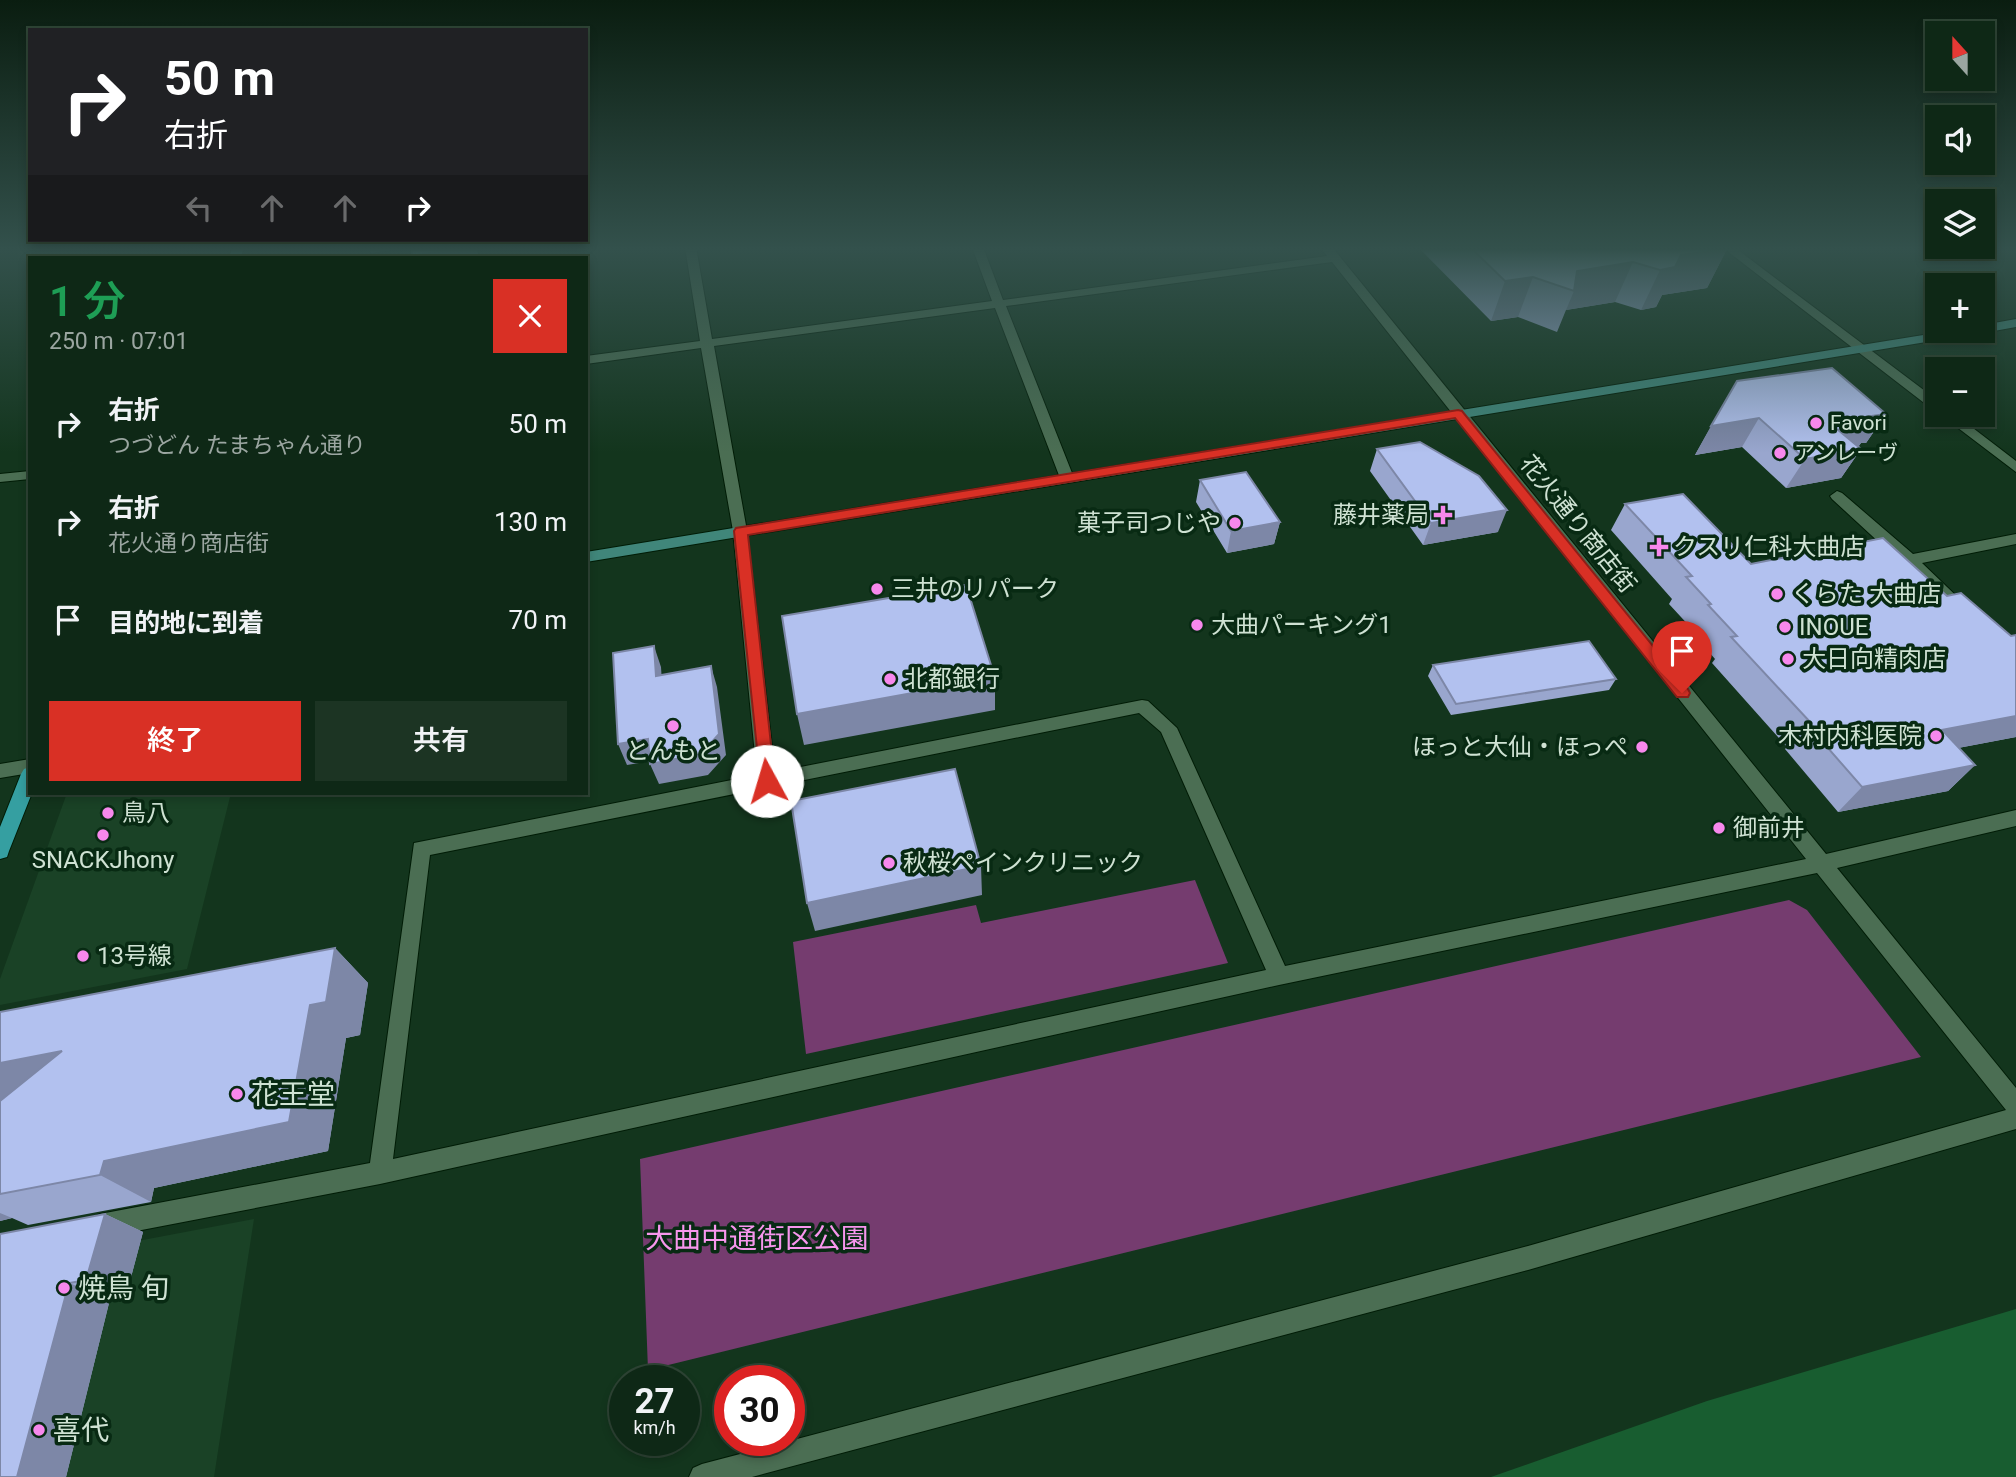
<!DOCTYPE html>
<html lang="ja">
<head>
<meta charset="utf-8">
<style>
	:root { --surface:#0e2816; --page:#1c3423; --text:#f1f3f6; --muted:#9ba6a1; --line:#2e4435; --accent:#d93025 }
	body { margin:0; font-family:Roboto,"Noto Sans JP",sans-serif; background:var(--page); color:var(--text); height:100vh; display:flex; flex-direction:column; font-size:26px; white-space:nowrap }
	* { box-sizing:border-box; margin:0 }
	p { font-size:23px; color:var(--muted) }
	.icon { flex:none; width:38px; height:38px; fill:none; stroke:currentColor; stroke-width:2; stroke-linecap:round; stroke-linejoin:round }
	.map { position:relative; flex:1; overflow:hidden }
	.drawer { position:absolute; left:28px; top:256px; width:560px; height:539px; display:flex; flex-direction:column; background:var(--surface); border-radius:0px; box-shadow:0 4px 10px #0003,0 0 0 2px var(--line) }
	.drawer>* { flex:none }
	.banner { position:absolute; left:28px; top:28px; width:560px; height:214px; border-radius:0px; box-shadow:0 4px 10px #0003,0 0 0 2px var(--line); background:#202124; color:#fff; overflow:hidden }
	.needle { width:46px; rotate:339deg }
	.fabs { position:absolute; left:1925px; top:21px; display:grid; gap:14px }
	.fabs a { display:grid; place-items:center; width:70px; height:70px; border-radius:0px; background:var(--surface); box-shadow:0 4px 10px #0003,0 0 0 2px var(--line); font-size:35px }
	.speed { position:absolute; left:609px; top:1365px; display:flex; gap:14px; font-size:35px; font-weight:700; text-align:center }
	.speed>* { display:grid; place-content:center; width:91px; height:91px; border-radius:50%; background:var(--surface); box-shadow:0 4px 10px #0003,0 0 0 2px var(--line); line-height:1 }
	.speed small { font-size:18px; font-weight:400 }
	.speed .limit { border:10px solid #d22; background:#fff; color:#111 }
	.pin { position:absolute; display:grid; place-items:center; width:60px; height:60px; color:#fff; margin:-72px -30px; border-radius:50% 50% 50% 0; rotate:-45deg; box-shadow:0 0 7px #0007 }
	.pin .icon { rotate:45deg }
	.me { position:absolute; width:77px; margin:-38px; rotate:354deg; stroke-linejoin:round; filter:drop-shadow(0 0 5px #0008) }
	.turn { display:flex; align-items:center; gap:24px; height:147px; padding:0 21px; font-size:32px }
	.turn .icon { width:91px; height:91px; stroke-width:2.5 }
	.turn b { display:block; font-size:49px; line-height:60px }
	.lanes { display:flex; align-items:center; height:66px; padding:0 21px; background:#0003; justify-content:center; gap:35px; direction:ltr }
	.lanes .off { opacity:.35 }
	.round { display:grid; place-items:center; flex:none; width:74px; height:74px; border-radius:0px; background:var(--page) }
	.summary { display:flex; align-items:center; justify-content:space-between; height:119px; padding:0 21px }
	h1 { font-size:42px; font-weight:600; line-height:52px; color:#1e9e55 }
	.cta { display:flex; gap:14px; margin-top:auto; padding:14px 21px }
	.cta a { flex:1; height:80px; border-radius:0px; background:var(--accent); color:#fff; font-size:28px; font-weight:600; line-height:80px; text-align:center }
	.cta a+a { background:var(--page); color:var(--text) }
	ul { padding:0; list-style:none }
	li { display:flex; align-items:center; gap:21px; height:98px; padding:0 21px }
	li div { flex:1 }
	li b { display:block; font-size:26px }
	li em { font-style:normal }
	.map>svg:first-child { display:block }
</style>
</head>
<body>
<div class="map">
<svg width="2016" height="1477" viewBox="0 0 2016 1477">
	<rect width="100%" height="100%" fill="#13351d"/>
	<!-- built -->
	<path fill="#1a4226" d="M 67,793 L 231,793 L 187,969 L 0,1005 L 0,979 Z
		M 254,1219 L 214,1477 L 0,1477 L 0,1267 Z"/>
	<!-- green -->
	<path fill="#753c6f" d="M 1195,880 L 1228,963 L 806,1054 L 793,942 L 976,905 L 981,923 Z
		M 1789,900 L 1807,910 L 1921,1057 L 648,1370 L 640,1159 Z"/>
	<!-- water -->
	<path fill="#185d30" d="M 2016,1309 L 2016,1477 L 1491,1477 L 1707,1401 Z"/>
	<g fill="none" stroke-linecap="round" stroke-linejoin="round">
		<defs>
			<path id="street" d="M 685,247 L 696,247 L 712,339 L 992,301 L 972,247 L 983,247 L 1003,300 L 1327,256 L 1320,247 L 1332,247 L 1826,854 L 2016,810 L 2016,826 L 1837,868 L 2016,1088 L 2016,1129 L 1528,1270 L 752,1477 L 689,1477 L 693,1468 L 702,1464 L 1528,1246 L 2006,1110 L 1817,873 L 1279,985 L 380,1184 L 100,1238 L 92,1234 L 88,1226 L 92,1218 L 100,1214 L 370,1163 L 414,843 L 757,775 L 733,531 L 701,348 L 586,364 L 586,356 L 700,341 ZM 1332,262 L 1806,859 L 1285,966 L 1177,728 L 1148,701 L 1142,700 L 775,772 L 747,531 L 714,346 L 995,308 L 1060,478 L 1067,482 L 1074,478 L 1006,306 ZM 1139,713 L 1161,732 L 1266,970 L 393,1159 L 430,855 Z
				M 1722,247 L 1734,247 L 1937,400 L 1937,410 L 1932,409 Z
				M 1941,415 L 1956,415 L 2016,461 L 2016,472 Z
				M 30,471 L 30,479 L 0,482 L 0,474 Z
				M 1837,491 L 1842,493 L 1913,554 L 2016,534 L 2016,544 L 1922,563 L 1972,611 L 1970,615 L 1958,615 L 1832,499 L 1830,496 Z
				M 30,759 L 30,773 L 0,778 L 0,764 Z"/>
			<path id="secondary" d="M 2016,319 L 2016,327 L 1983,333 L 1978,331 L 1983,331 L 1983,325 Z
				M 1948,331 L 1975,331 L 1969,335 L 586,562 L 586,552 Z"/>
			<path id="primary" d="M 233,247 L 244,247 L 241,257 L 229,257 Z
				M 30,767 L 32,793 L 9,851 L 7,857 L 0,859 L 0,827 L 21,774 L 24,769 Z"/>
		</defs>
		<!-- street casing -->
		<use href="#street" stroke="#001c06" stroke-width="2"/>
		<!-- secondary casing -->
		<use href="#secondary" stroke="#001c06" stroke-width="2"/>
		<!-- primary casing -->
		<use href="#primary" stroke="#001c06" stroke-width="2"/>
		<!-- street -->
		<use href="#street" fill="#4b6e53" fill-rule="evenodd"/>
		<!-- secondary -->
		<use href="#secondary" fill="#40867a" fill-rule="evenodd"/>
		<!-- primary -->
		<use href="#primary" fill="#359fa1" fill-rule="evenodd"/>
	</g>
	<!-- wall -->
	<path fill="#99a6ce" d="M 1418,247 L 1724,247 L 1727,249 L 1707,288 L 1662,295 L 1656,307 L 1641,310 L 1615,302 L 1566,310 L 1557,332 L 1518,317 L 1491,321 Z
		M 1737,381 L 1886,414 L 1866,443 L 1861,443 L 1858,447 L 1861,449 L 1841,478 L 1786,488 L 1742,447 L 1695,455 Z
		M 1377,449 L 1498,532 L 1423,545 L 1370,471 Z
		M 1200,480 L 1280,522 L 1274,544 L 1227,553 L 1196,502 Z
		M 1625,504 L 1751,564 L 1947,596 L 2011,636 L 2016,635 L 2016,737 L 1958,748 L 1975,765 L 1948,791 L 1838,812 L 1785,749 L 1787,747 L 1712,663 L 1715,659 L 1691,631 L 1692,629 L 1669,604 L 1672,599 L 1611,530 Z
		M 1433,665 L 1616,679 L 1609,690 L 1451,715 L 1428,676 Z
		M 335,948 L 368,983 L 360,1035 L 346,1038 L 328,1151 L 154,1188 L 151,1202 L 28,1225 L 12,1218 L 0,1221 L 0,1012 Z
		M 105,1214 L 143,1232 L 126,1296 L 110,1299 L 66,1477 L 0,1477 L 0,1234 Z"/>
	<!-- shaded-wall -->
	<path fill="#7d87a7" d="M 368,247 L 411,247 L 371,253 Z
		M 460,247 L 477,247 L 478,255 L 470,257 L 413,257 L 412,256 Z
		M 1727,249 L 1707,288 L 1662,295 L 1656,307 L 1641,310 L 1660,270 L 1681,255 Z
		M 1633,262 L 1615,302 L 1566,310 L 1574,291 L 1577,271 Z
		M 1533,277 L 1518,317 L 1491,321 L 1505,281 Z
		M 1886,414 L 1866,443 L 1861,443 L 1856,450 L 1861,449 L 1841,478 L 1786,488 L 1805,459 L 1838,430 L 1865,417 Z
		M 1759,418 L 1742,447 L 1695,455 L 1711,426 Z
		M 1507,510 L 1498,532 L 1423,545 L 1431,523 Z
		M 1280,522 L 1274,544 L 1227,553 L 1231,531 Z
		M 654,646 L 661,667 L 663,697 L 656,676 Z
		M 711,666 L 717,687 L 726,755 L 708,775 L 659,784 L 650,764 Z
		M 995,678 L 995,710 L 804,745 L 797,714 Z
		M 2016,716 L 2016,737 L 1916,756 L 1942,730 Z
		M 648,739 L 657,760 L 627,765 L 618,744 Z
		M 1975,765 L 1948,791 L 1838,812 L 1862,787 Z
		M 981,866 L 982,895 L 815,931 L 807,903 Z
		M 335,948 L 368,983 L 360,1035 L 346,1038 L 328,1151 L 154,1188 L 151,1202 L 100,1175 L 104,1161 Z
		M 62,1051 L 0,1104 L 0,1063 Z
		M 0,1213 L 12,1218 L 0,1221 Z
		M 105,1214 L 143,1232 L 126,1296 L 86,1280 Z
		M 69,1283 L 110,1299 L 66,1477 L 17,1477 Z"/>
	<!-- building -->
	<path fill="#b2c1ef" stroke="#7d87a7" stroke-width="2" d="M 412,247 L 460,247 L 460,248 L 412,256 Z
		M 1470,247 L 1724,247 L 1727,249 L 1681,255 L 1675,267 L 1660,270 L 1633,262 L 1577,271 L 1574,291 L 1533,277 L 1505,281 Z
		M 1832,368 L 1886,414 L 1865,417 L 1874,424 L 1838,430 L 1861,449 L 1805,459 L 1759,418 L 1711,426 L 1737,381 Z
		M 1420,442 L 1479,476 L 1507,510 L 1431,523 L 1377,449 Z
		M 1246,472 L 1280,522 L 1231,531 L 1200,480 Z
		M 1683,494 L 1751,564 L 1883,538 L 1947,596 L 1961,593 L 2011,636 L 2016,635 L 2016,716 L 1942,730 L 1975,765 L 1862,787 L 1807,724 L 1811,723 L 1731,637 L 1737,636 L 1708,605 L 1711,604 L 1686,577 L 1692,576 L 1625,504 Z
		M 966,585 L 995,678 L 797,714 L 782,616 Z
		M 1589,641 L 1616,679 L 1456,704 L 1433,665 Z
		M 654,646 L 656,676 L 711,666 L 719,734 L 701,754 L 650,764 L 648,739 L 618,744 L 613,653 Z
		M 955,769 L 981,866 L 807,903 L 791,801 Z
		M 335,948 L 326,1002 L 310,1005 L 289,1122 L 104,1161 L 100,1175 L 0,1194 L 0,1101 L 62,1051 L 0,1063 L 0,1012 Z
		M 105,1214 L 86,1280 L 69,1283 L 17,1477 L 0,1477 L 0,1234 Z"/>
	<!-- sky -->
	<linearGradient id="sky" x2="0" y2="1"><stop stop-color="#0a1d10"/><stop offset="0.55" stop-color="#33514c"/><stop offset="1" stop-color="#33514c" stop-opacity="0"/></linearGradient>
	<rect width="2016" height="453" fill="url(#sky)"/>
	<!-- route -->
	<path fill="#d93025" stroke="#8d1f18" stroke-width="2" d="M 1458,410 L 1462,411 L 1688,689 L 1690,693 L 1688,697 L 1677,697 L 1455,418 L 748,535 L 775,781 L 772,786 L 761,786 L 734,531 L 736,528 Z"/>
	<!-- markers -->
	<g fill="#f788ec" stroke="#082a13" stroke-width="2.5">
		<circle cx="1816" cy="423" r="7"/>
		<circle cx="1780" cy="453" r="7"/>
		<path d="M1439.5 504.5h7v7h7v7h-7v7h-7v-7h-7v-7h7z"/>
		<circle cx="1235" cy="523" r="7"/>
		<path d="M1655.5 536.5h7v7h7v7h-7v7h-7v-7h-7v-7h7z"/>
		<circle cx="877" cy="589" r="7"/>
		<circle cx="1777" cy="594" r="7"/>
		<circle cx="1197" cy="625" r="7"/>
		<circle cx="1785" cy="627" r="7"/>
		<circle cx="1788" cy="659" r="7"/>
		<circle cx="890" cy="679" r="7"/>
		<circle cx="673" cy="726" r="7"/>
		<circle cx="1936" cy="736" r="7"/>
		<circle cx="1642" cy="747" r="7"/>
		<circle cx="108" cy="813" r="7"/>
		<circle cx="1719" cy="828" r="7"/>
		<circle cx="103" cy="835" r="7"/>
		<circle cx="889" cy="863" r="7"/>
		<circle cx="83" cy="956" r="7"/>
		<circle cx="237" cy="1094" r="7"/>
		<circle cx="64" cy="1288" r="7"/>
		<circle cx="39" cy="1430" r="7"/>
	</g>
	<g text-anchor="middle" stroke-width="7" stroke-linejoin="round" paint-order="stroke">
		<!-- far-poi labels -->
		<g font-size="21" fill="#cfe2d3" stroke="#082a13" text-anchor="start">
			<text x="1830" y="430">Favori</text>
			<text x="1794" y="460">アンレーヴ</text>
		</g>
		<!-- poi labels -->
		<g font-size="24" fill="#cfe2d3" stroke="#082a13" text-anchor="start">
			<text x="1429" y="523" text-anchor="end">藤井薬局</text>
			<text x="1221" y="531" text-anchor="end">菓子司つじや</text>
			<text x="1673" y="555">クスリ仁科大曲店</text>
			<text x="891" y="597">三井のリパーク</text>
			<text x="1791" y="602">くらた 大曲店</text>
			<text x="1211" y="633">大曲パーキング1</text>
			<text x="1799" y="635">INOUE</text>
			<text x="1802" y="667">大日向精肉店</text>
			<text x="904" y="687">北都銀行</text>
			<text x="1922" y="744" text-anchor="end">木村内科医院</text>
			<text x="1628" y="755" text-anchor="end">ほっと大仙・ほっぺ</text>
			<text x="673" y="759" text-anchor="middle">とんもと</text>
			<text x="122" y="821">鳥八</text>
			<text x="1733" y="836">御前井</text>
			<text x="103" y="868" text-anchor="middle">SNACKJhony</text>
			<text x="903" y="871">秋桜ペインクリニック</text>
			<text x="97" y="964">13号線</text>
		</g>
		<!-- street labels -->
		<g font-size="24" fill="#cfe2d3" stroke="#082a13">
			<text transform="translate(1578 524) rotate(51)" y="8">花火通り商店街</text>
		</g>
		<!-- near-poi labels -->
		<g font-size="28" fill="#cfe2d3" stroke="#082a13" text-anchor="start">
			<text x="251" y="1104">花王堂</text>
			<text x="78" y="1298">焼鳥 旬</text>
			<text x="53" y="1440">喜代</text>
		</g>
		<!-- near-park labels -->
		<g font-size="28" fill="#f796ed" stroke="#082a13">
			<text x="757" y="1248">大曲中通街区公園</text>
		</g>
	</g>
</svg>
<div class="fabs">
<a><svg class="needle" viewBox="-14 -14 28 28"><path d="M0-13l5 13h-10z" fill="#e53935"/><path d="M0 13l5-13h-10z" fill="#9ba6a1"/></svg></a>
<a><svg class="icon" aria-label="sound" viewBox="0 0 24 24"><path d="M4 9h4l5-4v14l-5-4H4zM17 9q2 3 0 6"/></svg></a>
<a><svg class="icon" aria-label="layers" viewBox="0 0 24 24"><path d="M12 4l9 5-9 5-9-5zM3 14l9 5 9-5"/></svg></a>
<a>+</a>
<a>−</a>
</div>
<div class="speed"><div>27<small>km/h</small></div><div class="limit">30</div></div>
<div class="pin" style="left:1682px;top:693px;background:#d93025"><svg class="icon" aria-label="arrive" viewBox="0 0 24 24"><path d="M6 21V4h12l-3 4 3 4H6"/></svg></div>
<svg class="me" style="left:767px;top:781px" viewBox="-20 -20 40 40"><circle r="19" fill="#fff"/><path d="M0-13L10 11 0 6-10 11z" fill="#d93025"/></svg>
<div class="banner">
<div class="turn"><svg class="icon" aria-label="right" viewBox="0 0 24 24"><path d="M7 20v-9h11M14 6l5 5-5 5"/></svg><div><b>50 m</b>右折</div></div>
<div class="lanes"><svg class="icon off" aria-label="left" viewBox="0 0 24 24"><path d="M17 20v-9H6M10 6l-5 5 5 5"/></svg><svg class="icon off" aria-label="ahead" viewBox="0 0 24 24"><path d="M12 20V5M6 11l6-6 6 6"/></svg><svg class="icon off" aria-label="ahead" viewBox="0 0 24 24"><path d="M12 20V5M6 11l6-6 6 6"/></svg><svg class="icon" aria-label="right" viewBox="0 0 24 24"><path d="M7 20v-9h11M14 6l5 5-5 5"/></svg></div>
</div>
<section class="drawer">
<div class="summary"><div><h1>1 分</h1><p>250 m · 07:01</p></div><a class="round" style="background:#d93025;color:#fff"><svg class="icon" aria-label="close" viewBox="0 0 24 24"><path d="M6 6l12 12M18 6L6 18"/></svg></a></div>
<ul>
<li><svg class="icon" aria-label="right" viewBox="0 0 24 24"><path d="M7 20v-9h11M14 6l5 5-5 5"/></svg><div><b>右折</b><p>つづどん たまちゃん通り</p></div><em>50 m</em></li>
<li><svg class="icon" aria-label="right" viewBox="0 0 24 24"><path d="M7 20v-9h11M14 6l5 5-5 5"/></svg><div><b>右折</b><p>花火通り商店街</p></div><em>130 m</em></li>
<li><svg class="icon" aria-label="arrive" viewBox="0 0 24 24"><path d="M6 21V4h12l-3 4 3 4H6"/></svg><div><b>目的地に到着</b></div><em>70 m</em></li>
</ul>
<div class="cta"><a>終了</a><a>共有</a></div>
</section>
</div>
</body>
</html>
